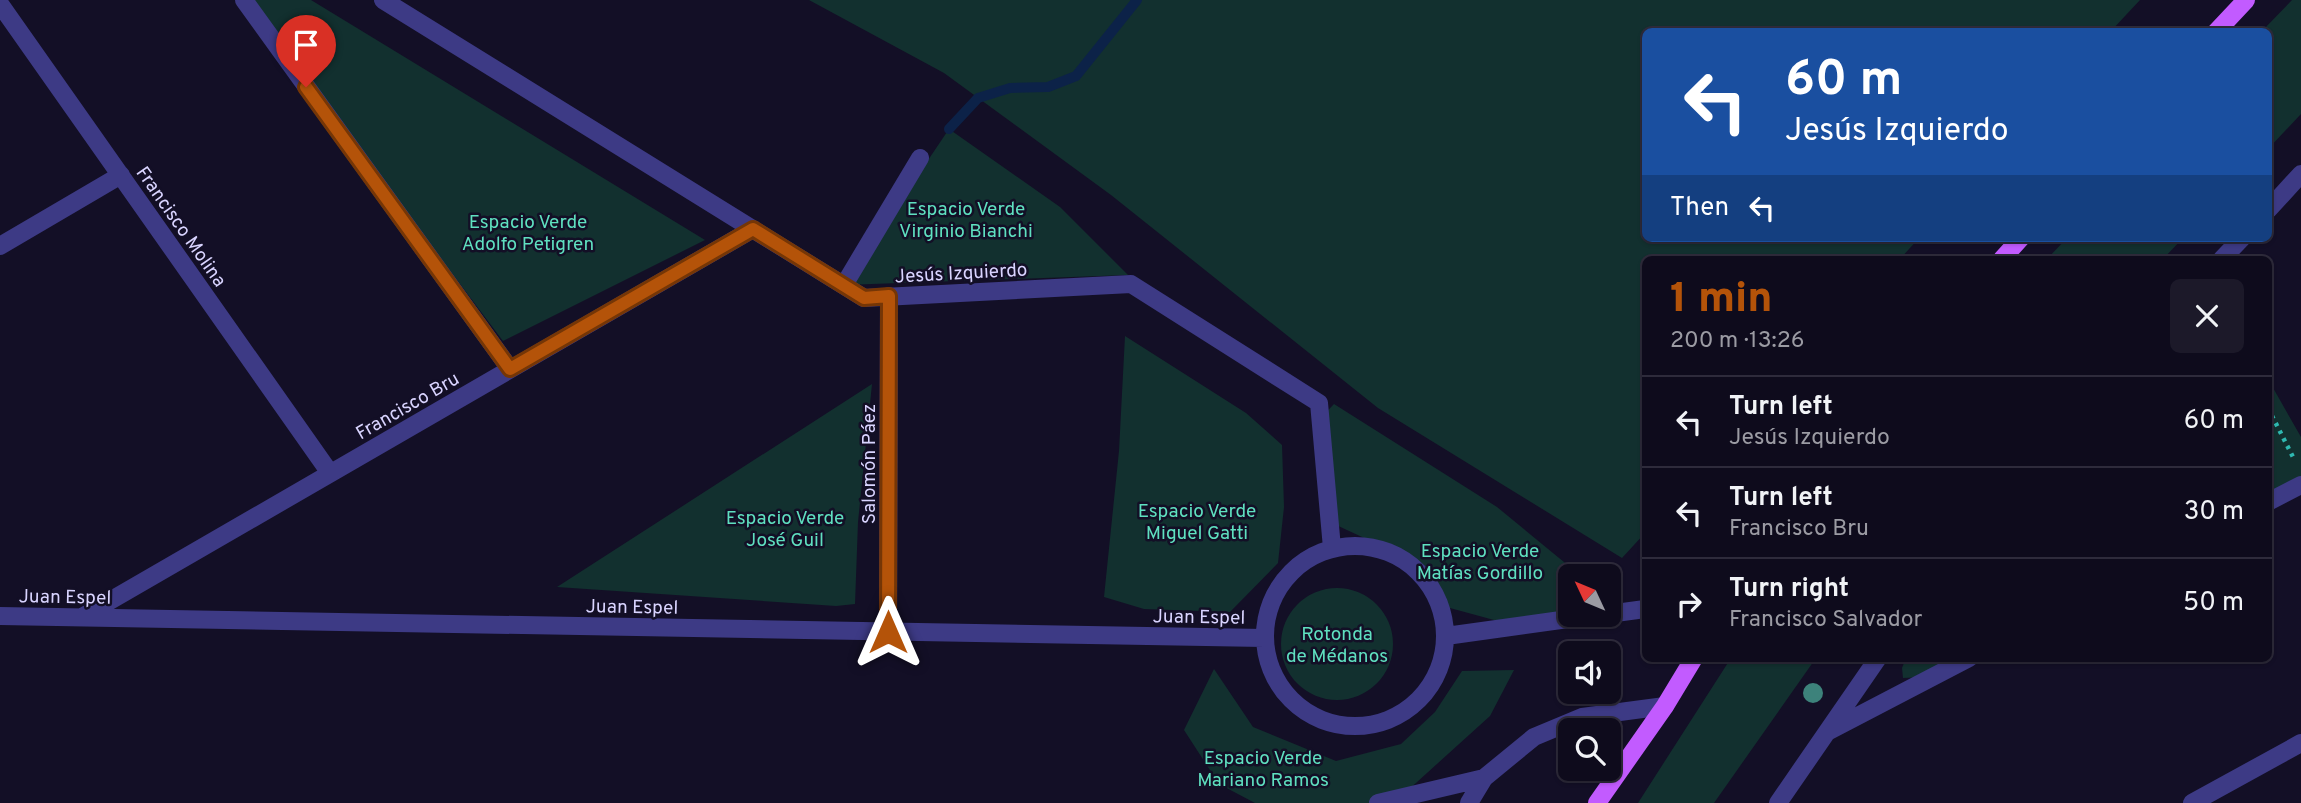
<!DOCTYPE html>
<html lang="en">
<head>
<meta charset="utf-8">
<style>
	:root { --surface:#0e0b1c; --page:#1c1929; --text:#f1f3f6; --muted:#9b9ba3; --line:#2e2b3b; --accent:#b45309 }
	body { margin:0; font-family:Overpass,sans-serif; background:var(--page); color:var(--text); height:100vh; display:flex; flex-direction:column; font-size:26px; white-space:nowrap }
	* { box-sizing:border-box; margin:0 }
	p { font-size:23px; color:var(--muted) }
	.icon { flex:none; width:38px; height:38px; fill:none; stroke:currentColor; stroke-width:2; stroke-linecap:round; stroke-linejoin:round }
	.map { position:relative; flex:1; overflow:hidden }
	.sheet { position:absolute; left:1642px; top:256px; width:630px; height:406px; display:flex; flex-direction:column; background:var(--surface); border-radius:10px; box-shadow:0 2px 5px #0004,0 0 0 2px var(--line) }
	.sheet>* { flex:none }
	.banner { position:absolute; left:1642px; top:28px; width:630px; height:214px; border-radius:10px; box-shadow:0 2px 5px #0004,0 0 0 2px var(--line); background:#1a4fa0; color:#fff; overflow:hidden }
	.needle { width:46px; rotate:314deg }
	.tools { position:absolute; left:1558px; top:564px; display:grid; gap:14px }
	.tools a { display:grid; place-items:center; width:63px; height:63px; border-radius:10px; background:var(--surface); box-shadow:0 2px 5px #0004,0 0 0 2px var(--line); font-size:35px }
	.pin { position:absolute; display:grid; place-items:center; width:60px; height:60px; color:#fff; margin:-72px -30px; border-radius:50% 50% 50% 0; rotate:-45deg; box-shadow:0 0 7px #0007 }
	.pin .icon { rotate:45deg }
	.me { position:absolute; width:77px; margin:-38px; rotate:0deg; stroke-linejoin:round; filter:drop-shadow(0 0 5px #0008) }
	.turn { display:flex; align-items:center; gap:24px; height:147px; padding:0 28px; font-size:32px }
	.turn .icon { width:91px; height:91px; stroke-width:2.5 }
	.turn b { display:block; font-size:49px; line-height:60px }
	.then { display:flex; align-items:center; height:66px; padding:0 28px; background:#0003; gap:14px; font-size:26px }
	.round { display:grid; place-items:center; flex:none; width:74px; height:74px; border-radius:10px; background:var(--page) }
	.headline { display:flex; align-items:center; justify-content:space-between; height:119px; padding:0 28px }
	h1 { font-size:42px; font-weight:800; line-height:52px; color:var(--accent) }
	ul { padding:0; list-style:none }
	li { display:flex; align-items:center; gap:21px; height:91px; padding:0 28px; border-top:2px solid var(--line) }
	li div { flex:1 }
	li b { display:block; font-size:26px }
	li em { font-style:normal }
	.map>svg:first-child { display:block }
</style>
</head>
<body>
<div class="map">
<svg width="2301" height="803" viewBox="0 0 2301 803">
	<rect width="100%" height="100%" fill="#130f26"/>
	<!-- green -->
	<path fill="#12302f" d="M 246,0 L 311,0 L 705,240 L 503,341 Z
		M 809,0 L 2140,0 L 2111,31 L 1645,32 L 1645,238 L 1919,238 L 1900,259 L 1645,259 L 1645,533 L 1622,558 L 1378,408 L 1111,195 L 944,73 Z
		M 2292,0 L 2301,0 L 2301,114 L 2268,149 L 2268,32 L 2262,31 Z
		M 949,129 L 1060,207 L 1128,275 L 844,285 Z
		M 2067,238 L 2183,238 L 2163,259 L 2047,259 Z
		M 1125,336 L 1246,413 L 1282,445 L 1284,507 L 1278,563 L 1230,612 L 1144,609 L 1104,597 L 1119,451 Z
		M 2268,379 L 2301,437 L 2301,478 L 2268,495 Z
		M 872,384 L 858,522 L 855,604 L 836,606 L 557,587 Z
		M 1334,404 L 1497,507 L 1581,576 L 1570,576 L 1570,614 L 1580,620 L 1494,620 L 1450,608 L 1416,562 L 1334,524 L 1315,424 Z
		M1281 644a56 56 0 1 1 112 0a56 56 0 1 1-112 0Z
		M 1731,658 L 1816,658 L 1714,803 L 1638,803 Z
		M 1906,658 L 1960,658 L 1925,677 L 1903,678 L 1902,668 Z
		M 1214,669 L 1253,727 L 1336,761 L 1401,744 L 1435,712 L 1462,671 L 1514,670 L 1490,716 L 1406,792 L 1378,803 L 1255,803 L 1219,784 L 1184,730 Z"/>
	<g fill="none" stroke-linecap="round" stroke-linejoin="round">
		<!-- stream -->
		<path stroke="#0c2248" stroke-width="10" d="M 949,129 L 978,98 L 1010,88 L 1048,87 L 1076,76 L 1137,0"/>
		<!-- path -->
		<path stroke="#2fb8b0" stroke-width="4.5" stroke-dasharray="3.5 5" stroke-linecap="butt" d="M 2268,408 L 2294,459"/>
		<!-- minor -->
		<path stroke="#3d3a85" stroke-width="18" d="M 244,0 L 510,369
			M 383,0 L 864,298 L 1131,284 L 1319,403 L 1332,548
			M 0,4 L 330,473
			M 2268,210 L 2301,174
			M 0,246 L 121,175
			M 2222,259 L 2242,238
			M 844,285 L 920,158
			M 2268,502 L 2301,485
			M1265 636a90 90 0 1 1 180 0a90 90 0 1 1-180 0Z
			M 1608,614 L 1645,609
			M 0,616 L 1264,638
			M 82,617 L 753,229
			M 888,632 L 889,296
			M 1446,636 L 1604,614
			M 1827,732 L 1969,658
			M 1378,803 L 1484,778 L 1534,737 L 1582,717 L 1665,706
			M 1469,803 L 1484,778
			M 1778,803 L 1878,658
			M 2192,803 L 2301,743"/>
		<!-- primary -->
		<path stroke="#c25bff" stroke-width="18" d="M 2216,32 L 2246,0
			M 2002,259 L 2021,238
			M 1597,803 L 1665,706 L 1694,658"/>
	</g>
	<!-- trees -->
	<circle fill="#3d827b" cx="1813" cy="693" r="10"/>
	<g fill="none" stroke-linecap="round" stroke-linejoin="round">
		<defs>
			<path id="route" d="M 306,87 L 510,369 L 753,229 L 864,298 L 889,296 L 888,632"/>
		</defs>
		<!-- route casing -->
		<use href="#route" stroke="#753606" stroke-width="18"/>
		<!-- route -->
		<use href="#route" stroke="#b45309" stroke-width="12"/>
	</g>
	<g text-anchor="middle" stroke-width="5" stroke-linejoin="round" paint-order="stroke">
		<!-- park labels -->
		<g font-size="19" fill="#5fe0c0" stroke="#130f26">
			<text x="966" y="215">Espacio Verde<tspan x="966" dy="22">Virginio Bianchi</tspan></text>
			<text x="528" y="228">Espacio Verde<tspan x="528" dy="22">Adolfo Petigren</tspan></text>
			<text x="1197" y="517">Espacio Verde<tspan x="1197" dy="22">Miguel Gatti</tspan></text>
			<text x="785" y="524">Espacio Verde<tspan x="785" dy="22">José Guil</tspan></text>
			<text x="1480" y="557">Espacio Verde<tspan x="1480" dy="22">Matías Gordillo</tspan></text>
			<text x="1337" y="640">Rotonda<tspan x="1337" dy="22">de Médanos</tspan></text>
			<text x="1263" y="764">Espacio Verde<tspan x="1263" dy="22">Mariano Ramos</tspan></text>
		</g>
		<!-- street labels -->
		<g font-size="19" fill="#d9d4ff" stroke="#130f26">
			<text transform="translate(182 226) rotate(55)" y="7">Francisco Molina</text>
			<text transform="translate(961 272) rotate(-3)" y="7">Jesús Izquierdo</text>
			<text transform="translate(407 405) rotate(-30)" y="7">Francisco Bru</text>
			<text transform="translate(868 464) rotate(-90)" y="7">Salomón Páez</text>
			<text transform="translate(65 596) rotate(1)" y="7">Juan Espel</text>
			<text transform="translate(632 606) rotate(1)" y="7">Juan Espel</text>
			<text transform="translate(1199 616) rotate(1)" y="7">Juan Espel</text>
		</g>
	</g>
</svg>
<div class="tools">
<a><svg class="needle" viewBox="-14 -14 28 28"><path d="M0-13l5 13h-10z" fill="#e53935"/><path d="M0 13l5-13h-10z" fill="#9b9ba3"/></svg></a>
<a><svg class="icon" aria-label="sound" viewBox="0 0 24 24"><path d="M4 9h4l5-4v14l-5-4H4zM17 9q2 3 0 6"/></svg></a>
<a><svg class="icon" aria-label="search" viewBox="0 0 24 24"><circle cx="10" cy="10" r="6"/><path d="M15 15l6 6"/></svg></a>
</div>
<div class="pin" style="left:306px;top:87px;background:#d93025"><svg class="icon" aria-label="arrive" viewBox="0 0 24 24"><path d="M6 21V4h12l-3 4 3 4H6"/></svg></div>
<svg class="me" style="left:888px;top:632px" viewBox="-20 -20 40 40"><path d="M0-17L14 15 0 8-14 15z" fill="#b45309" stroke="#fff" stroke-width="4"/></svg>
<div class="banner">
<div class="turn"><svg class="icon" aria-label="left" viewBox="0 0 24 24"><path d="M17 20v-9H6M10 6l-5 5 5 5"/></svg><div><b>60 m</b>Jesús Izquierdo</div></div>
<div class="then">Then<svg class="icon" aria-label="left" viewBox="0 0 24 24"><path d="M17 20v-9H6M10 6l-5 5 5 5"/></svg></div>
</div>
<section class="sheet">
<div class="headline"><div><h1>1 min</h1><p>200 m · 13:26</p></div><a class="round"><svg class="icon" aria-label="close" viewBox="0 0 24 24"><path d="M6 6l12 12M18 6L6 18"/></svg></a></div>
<ul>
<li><svg class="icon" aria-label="left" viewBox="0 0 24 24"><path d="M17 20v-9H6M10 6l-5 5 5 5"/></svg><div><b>Turn left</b><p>Jesús Izquierdo</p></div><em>60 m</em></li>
<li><svg class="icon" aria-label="left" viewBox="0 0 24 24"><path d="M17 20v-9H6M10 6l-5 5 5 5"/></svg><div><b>Turn left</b><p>Francisco Bru</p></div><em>30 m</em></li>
<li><svg class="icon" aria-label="right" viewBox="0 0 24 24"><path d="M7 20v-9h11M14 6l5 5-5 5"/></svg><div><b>Turn right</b><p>Francisco Salvador</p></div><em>50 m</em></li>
</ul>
</section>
</div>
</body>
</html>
